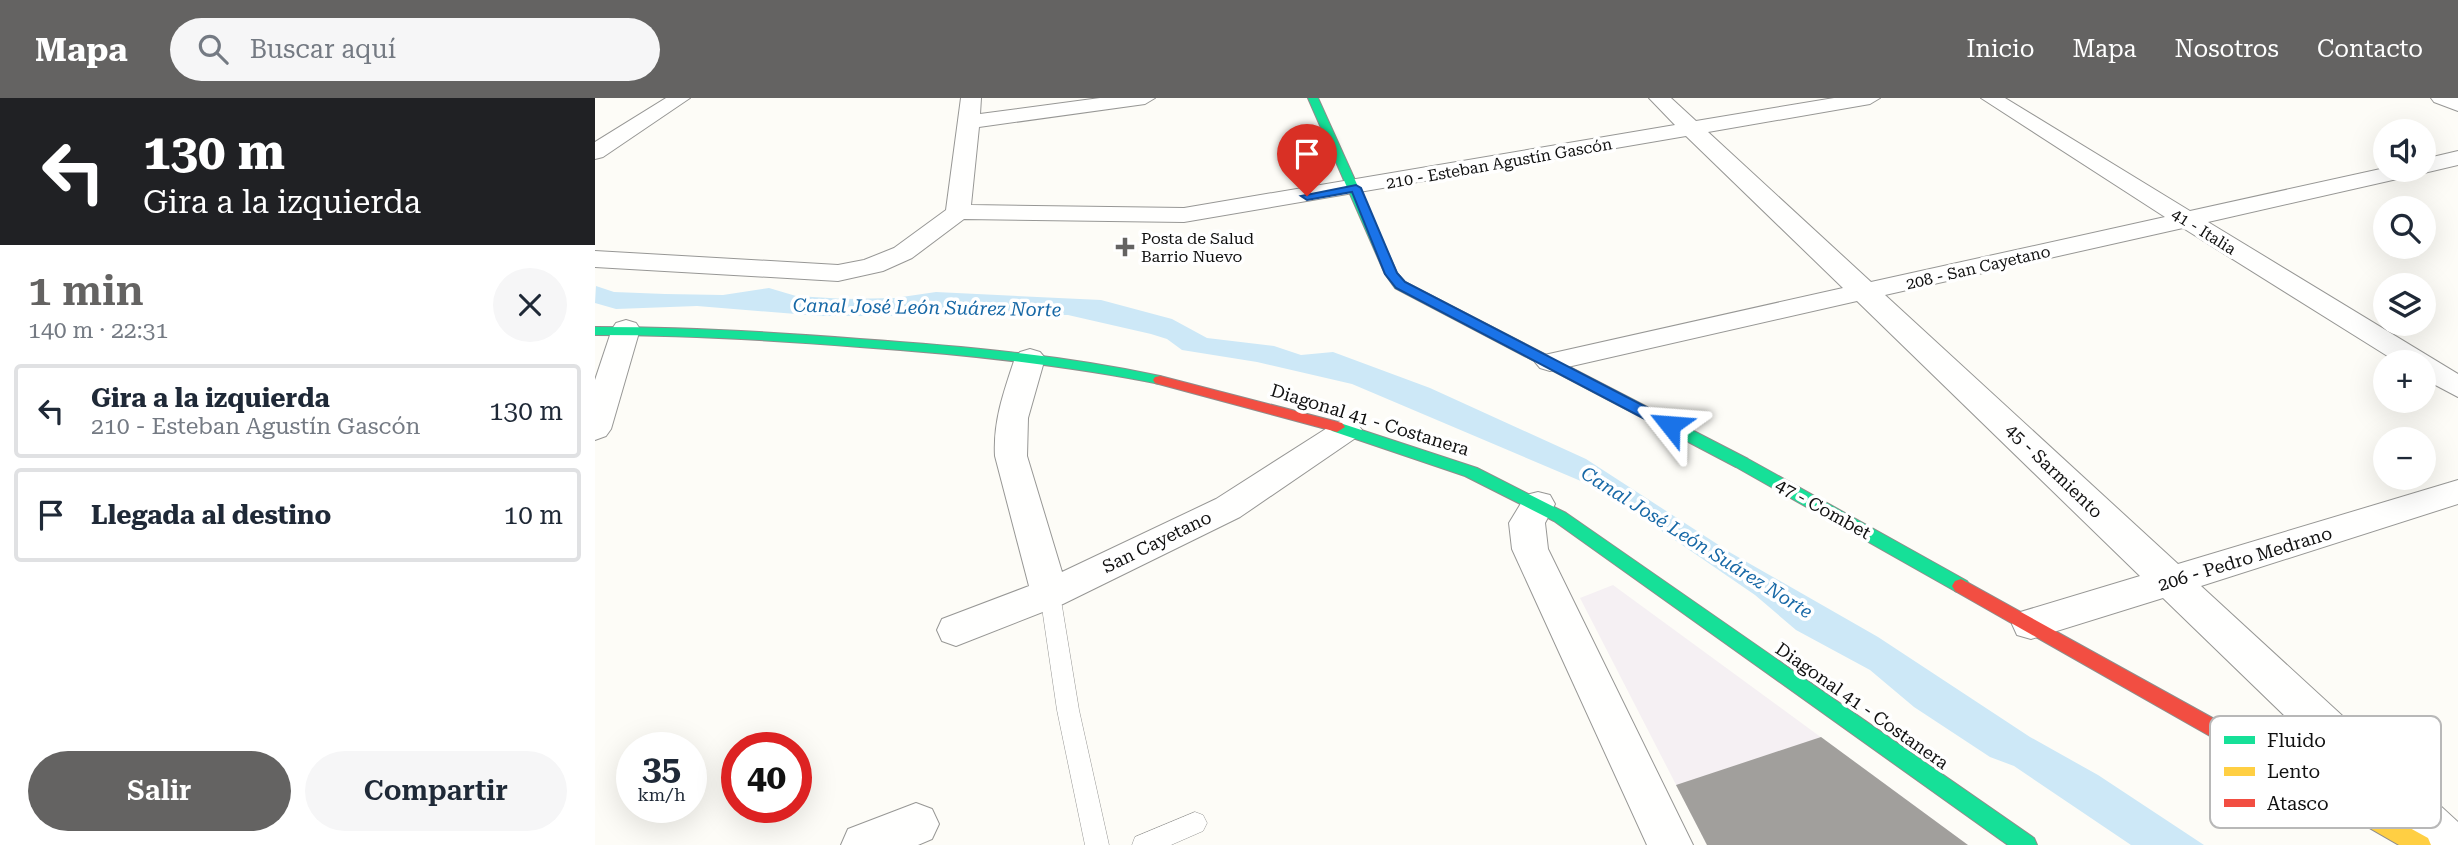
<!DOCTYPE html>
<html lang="es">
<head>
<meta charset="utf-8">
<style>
	:root { --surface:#fff; --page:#f6f6f7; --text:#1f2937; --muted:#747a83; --line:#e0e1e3; --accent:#646362 }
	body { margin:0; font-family:"Roboto Serif",serif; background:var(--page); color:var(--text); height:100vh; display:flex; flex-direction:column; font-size:26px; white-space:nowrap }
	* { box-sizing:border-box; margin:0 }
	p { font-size:23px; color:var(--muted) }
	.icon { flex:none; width:38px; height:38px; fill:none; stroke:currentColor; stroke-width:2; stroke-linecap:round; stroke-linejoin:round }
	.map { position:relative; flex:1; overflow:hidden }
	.details { display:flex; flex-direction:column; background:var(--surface); width:595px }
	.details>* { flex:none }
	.guide { background:#202124; color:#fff; overflow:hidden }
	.tools { position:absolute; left:1778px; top:21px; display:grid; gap:14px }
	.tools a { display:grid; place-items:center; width:63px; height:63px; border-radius:50%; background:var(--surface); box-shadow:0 7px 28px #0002; font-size:35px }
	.speed { position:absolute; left:21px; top:634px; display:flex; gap:14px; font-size:35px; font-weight:700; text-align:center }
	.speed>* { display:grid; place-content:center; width:91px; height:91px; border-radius:50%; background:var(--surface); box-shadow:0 7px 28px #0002; line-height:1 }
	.speed small { font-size:18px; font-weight:400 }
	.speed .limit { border:10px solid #d22; background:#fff; color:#111 }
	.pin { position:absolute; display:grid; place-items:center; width:60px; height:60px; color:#fff; margin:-72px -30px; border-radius:50% 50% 50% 0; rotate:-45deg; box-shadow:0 0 7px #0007 }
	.pin .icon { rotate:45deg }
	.me { position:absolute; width:77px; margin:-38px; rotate:298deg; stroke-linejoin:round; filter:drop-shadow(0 0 5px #0008) }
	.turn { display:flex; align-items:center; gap:24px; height:147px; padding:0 28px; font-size:32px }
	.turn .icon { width:91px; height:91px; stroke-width:2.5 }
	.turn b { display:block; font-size:49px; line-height:60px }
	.round { display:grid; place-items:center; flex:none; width:74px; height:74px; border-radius:37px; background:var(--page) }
	.head { display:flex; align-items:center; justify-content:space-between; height:119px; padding:0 28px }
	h1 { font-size:42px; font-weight:600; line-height:52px; color:var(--accent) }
	.action { display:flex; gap:14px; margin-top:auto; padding:14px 28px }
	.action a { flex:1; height:80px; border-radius:42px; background:var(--accent); color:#fff; font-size:28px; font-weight:600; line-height:80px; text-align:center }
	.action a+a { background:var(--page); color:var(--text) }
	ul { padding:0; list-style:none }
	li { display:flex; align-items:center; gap:21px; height:94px; margin:0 14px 10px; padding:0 14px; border:4px solid var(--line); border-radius:7px }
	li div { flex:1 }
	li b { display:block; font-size:26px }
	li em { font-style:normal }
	header { display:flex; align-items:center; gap:42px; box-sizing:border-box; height:98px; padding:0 35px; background:var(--accent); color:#fff }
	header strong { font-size:33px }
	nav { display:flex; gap:38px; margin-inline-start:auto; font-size:24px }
	.search { width:490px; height:63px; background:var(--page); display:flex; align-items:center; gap:18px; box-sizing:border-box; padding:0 24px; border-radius:38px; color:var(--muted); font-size:26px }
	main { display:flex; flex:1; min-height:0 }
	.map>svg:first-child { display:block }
</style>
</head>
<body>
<header>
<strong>Mapa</strong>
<div class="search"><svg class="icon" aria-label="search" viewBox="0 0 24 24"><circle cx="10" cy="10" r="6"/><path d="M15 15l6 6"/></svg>Buscar aquí</div>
<nav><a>Inicio</a><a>Mapa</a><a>Nosotros</a><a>Contacto</a></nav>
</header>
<main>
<section class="details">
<div class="guide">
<div class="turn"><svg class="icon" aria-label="left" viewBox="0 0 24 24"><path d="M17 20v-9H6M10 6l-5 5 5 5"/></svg><div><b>130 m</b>Gira a la izquierda</div></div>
</div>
<div class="head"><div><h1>1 min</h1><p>140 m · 22:31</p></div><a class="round"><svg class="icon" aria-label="close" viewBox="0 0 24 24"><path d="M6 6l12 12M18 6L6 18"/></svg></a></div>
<ul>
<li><svg class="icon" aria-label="left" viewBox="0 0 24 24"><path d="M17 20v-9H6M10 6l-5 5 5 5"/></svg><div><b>Gira a la izquierda</b><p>210 - Esteban Agustín Gascón</p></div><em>130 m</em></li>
<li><svg class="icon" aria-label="arrive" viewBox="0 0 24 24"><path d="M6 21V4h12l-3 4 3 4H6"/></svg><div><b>Llegada al destino</b></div><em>10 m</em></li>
</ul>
<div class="action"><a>Salir</a><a>Compartir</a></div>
</section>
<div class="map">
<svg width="1863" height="747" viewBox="0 0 1863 747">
	<rect width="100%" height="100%" fill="#fdfcf7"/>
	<!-- industrial -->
	<path fill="#f5f0f3" d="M 1018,487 L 1373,747 L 1112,747 L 985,500 Z"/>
	<!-- water -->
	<path fill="#cde8f7" d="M 1,188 L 19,194 L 70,196 L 128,197 L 174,190 L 201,198 L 251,201 L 300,200 L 341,194 L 506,202 L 577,221 L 612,240 L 679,248 L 706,257 L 738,254 L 835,290 L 991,361 L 1136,455 L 1283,539 L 1435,639 L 1503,677 L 1609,747 L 1536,747 L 1419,668 L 1395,659 L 1319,609 L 1275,572 L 1201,532 L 1160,497 L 1007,392 L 757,286 L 662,264 L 587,252 L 572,241 L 556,236 L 473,217 L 226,218 L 102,208 L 21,211 L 0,205 Z"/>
	<!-- building -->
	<path fill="#a19f9c" d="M 1226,639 L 1373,747 L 1112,747 L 1081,687 Z"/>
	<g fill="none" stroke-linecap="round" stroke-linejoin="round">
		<defs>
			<path id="lane" d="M 455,488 L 462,491 L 465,496 L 484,612 L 514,747 L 490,747 L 462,612 L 445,496 L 448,491 Z
				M 600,714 L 608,717 L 612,725 L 608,733 L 576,747 L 537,747 L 540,739 Z"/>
			<path id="street" d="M 71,0 L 95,0 L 8,59 L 0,61 L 0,44 Z
				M 366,0 L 386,0 L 385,16 L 505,0 L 560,0 L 550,6 L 384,29 L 376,107 L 589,110 L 1080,27 L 1054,0 L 1076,0 L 1101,23 L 1239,0 L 1285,0 L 1275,6 L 1113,34 L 1276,184 L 1570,119 L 1386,0 L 1410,0 L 1595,113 L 1790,70 L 1829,72 L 1829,61 L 1863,53 L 1863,67 L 1829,75 L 1822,73 L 1811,79 L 1613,124 L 1863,276 L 1863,299 L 1829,281 L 1829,264 L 1802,264 L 1588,130 L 1290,197 L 1583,466 L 1863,382 L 1863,406 L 1606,488 L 1863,724 L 1863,747 L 1823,747 L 1568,500 L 1436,541 L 1422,537 L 1417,526 L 1422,515 L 1545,478 L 1262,203 L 955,273 L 945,270 L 940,264 L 945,258 L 1248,190 L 1091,38 L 589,124 L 369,121 L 317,160 L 288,173 L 243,183 L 0,169 L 0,153 L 243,167 L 269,162 L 299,150 L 351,112 Z
				M 1836,0 L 1863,0 L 1863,13 L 1839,4 Z
				M 31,222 L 41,225 L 45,231 L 16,331 L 11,338 L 0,342 L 0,282 L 17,231 L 21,225 Z
				M 435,251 L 445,254 L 450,260 L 433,320 L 432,358 L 467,474 L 621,401 L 740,325 L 751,321 L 762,325 L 767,332 L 762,339 L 645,419 L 468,506 L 361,548 L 347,543 L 342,532 L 347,521 L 434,488 L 400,358 C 398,323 409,293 420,260 L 425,254 Z
				M 943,394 L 955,397 L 960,406 L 950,425 L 953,451 L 1098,747 L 1052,747 L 917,451 L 914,425 L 931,397 Z
				M 321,705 L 337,711 L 344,726 L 337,741 L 323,747 L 246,747 L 253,731 Z"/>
			<path id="fast" d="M 713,0 L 723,0 L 802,175 L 810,184 L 1153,361 L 1372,483 L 1375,488 L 1372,493 L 1366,495 L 1360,493 L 1141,369 L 800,190 L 790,176 Z
				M 0,229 C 89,229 177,234 265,241 C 366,248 466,257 565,278 L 572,282 L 565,286 C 466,266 366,256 265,249 C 177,242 89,237 0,237 Z
				M 742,324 L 882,370 L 971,415 L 1439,740 L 1442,747 L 1413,747 L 959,423 L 870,378 L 737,333 L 734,329 L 737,325 Z"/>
			<path id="slow" d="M 1643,635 L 1833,740 L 1836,747 L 1804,747 L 1636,650 L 1633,644 L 1636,638 Z"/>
			<path id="jam" d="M 565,278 L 747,325 L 750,329 L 742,334 L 560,285 L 558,282 L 560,279 Z
				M 1366,481 L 1650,638 L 1653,644 L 1650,650 L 1643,653 L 1636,650 L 1360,493 L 1357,488 L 1360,483 Z"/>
		</defs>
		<!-- lane casing -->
		<use href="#lane" stroke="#979795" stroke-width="1"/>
		<!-- street casing -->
		<use href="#street" stroke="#979795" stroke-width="2"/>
		<!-- fast casing -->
		<use href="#fast" stroke="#8e8d8b" stroke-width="2"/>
		<!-- slow casing -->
		<use href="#slow" stroke="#8e8d8b" stroke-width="2"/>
		<!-- jam casing -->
		<use href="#jam" stroke="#8e8d8b" stroke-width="2"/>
		<!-- lane -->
		<use href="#lane" fill="#fffffe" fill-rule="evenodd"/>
		<!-- street -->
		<use href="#street" fill="#fffffe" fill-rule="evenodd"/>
		<!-- fast -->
		<use href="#fast" fill="#16e098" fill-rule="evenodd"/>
		<!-- slow -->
		<use href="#slow" fill="#ffcf43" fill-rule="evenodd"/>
		<!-- jam -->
		<use href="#jam" fill="#f24e42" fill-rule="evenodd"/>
	</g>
	<!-- route -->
	<path fill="#1a73e8" stroke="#114b97" stroke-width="2" d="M 761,87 L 766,90 L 802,175 L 810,184 L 1080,324 L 1080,331 L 1069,331 L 801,190 L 790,176 L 757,94 L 712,102 L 706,98 Z"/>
	<!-- markers -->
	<path fill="#646362" stroke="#fff" stroke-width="2.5" d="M526.5 138.5h7v7h7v7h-7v7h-7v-7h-7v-7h7z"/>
	<g text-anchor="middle" stroke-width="7" stroke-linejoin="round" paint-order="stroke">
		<!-- far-street labels -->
		<g font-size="16" fill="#111" stroke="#fff">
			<text transform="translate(904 65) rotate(-10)" y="6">210 - Esteban Agustín Gascón</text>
			<text transform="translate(1609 133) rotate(32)" y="6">41 - Italia</text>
			<text transform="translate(1383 169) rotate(-13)" y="6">208 - San Cayetano</text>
		</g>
		<!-- far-poi labels -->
		<g font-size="16" fill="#111" stroke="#fff" text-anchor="start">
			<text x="546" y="146">Posta de Salud<tspan x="546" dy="18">Barrio Nuevo</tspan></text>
		</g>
		<!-- street labels -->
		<g font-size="18" fill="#111" stroke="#fff">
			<text transform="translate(775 322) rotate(17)" y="6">Diagonal 41 - Costanera</text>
			<text transform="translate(1459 373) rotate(44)" y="6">45 - Sarmiento</text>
			<text transform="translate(1228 411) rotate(29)" y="6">47 - Combet</text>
			<text transform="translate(562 444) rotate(-26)" y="6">San Cayetano</text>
			<text transform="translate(1650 461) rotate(-17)" y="6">206 - Pedro Medrano</text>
			<text transform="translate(1267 608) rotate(35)" y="6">Diagonal 41 - Costanera</text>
		</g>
		<!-- water labels -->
		<g font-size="19" font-style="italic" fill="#1768a6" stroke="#fff">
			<text transform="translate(332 209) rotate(1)" y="7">Canal José León Suárez Norte</text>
			<text transform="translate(1102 444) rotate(32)" y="7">Canal José León Suárez Norte</text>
		</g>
	</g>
	<!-- legend -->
	<rect x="1615" y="618" width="231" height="112" rx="10" fill="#fff" stroke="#b8b8b8" stroke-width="2"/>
	<rect x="1629" y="638" width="31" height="8" fill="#16e098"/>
	<rect x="1629" y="669" width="31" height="9" fill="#ffcf43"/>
	<rect x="1629" y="701" width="31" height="8" fill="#f24e42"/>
	<g font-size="19" fill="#111">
		<text x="1672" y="649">Fluido</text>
		<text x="1672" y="680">Lento</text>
		<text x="1672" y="712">Atasco</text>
	</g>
</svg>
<div class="tools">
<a><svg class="icon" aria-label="sound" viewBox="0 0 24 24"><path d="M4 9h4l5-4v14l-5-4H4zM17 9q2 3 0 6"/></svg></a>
<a><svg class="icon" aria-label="search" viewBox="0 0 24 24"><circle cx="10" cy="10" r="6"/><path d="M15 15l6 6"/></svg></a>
<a><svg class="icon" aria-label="layers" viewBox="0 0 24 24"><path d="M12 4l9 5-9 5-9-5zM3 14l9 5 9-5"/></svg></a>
<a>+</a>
<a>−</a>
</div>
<div class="speed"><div>35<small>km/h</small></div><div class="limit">40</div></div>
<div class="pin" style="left:712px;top:98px;background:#d93025"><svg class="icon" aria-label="arrive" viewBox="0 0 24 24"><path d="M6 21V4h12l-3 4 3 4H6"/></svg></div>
<svg class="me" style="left:1075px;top:327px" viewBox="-20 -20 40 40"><path d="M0-17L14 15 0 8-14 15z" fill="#1a73e8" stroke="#fff" stroke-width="4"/></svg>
</div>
</main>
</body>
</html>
